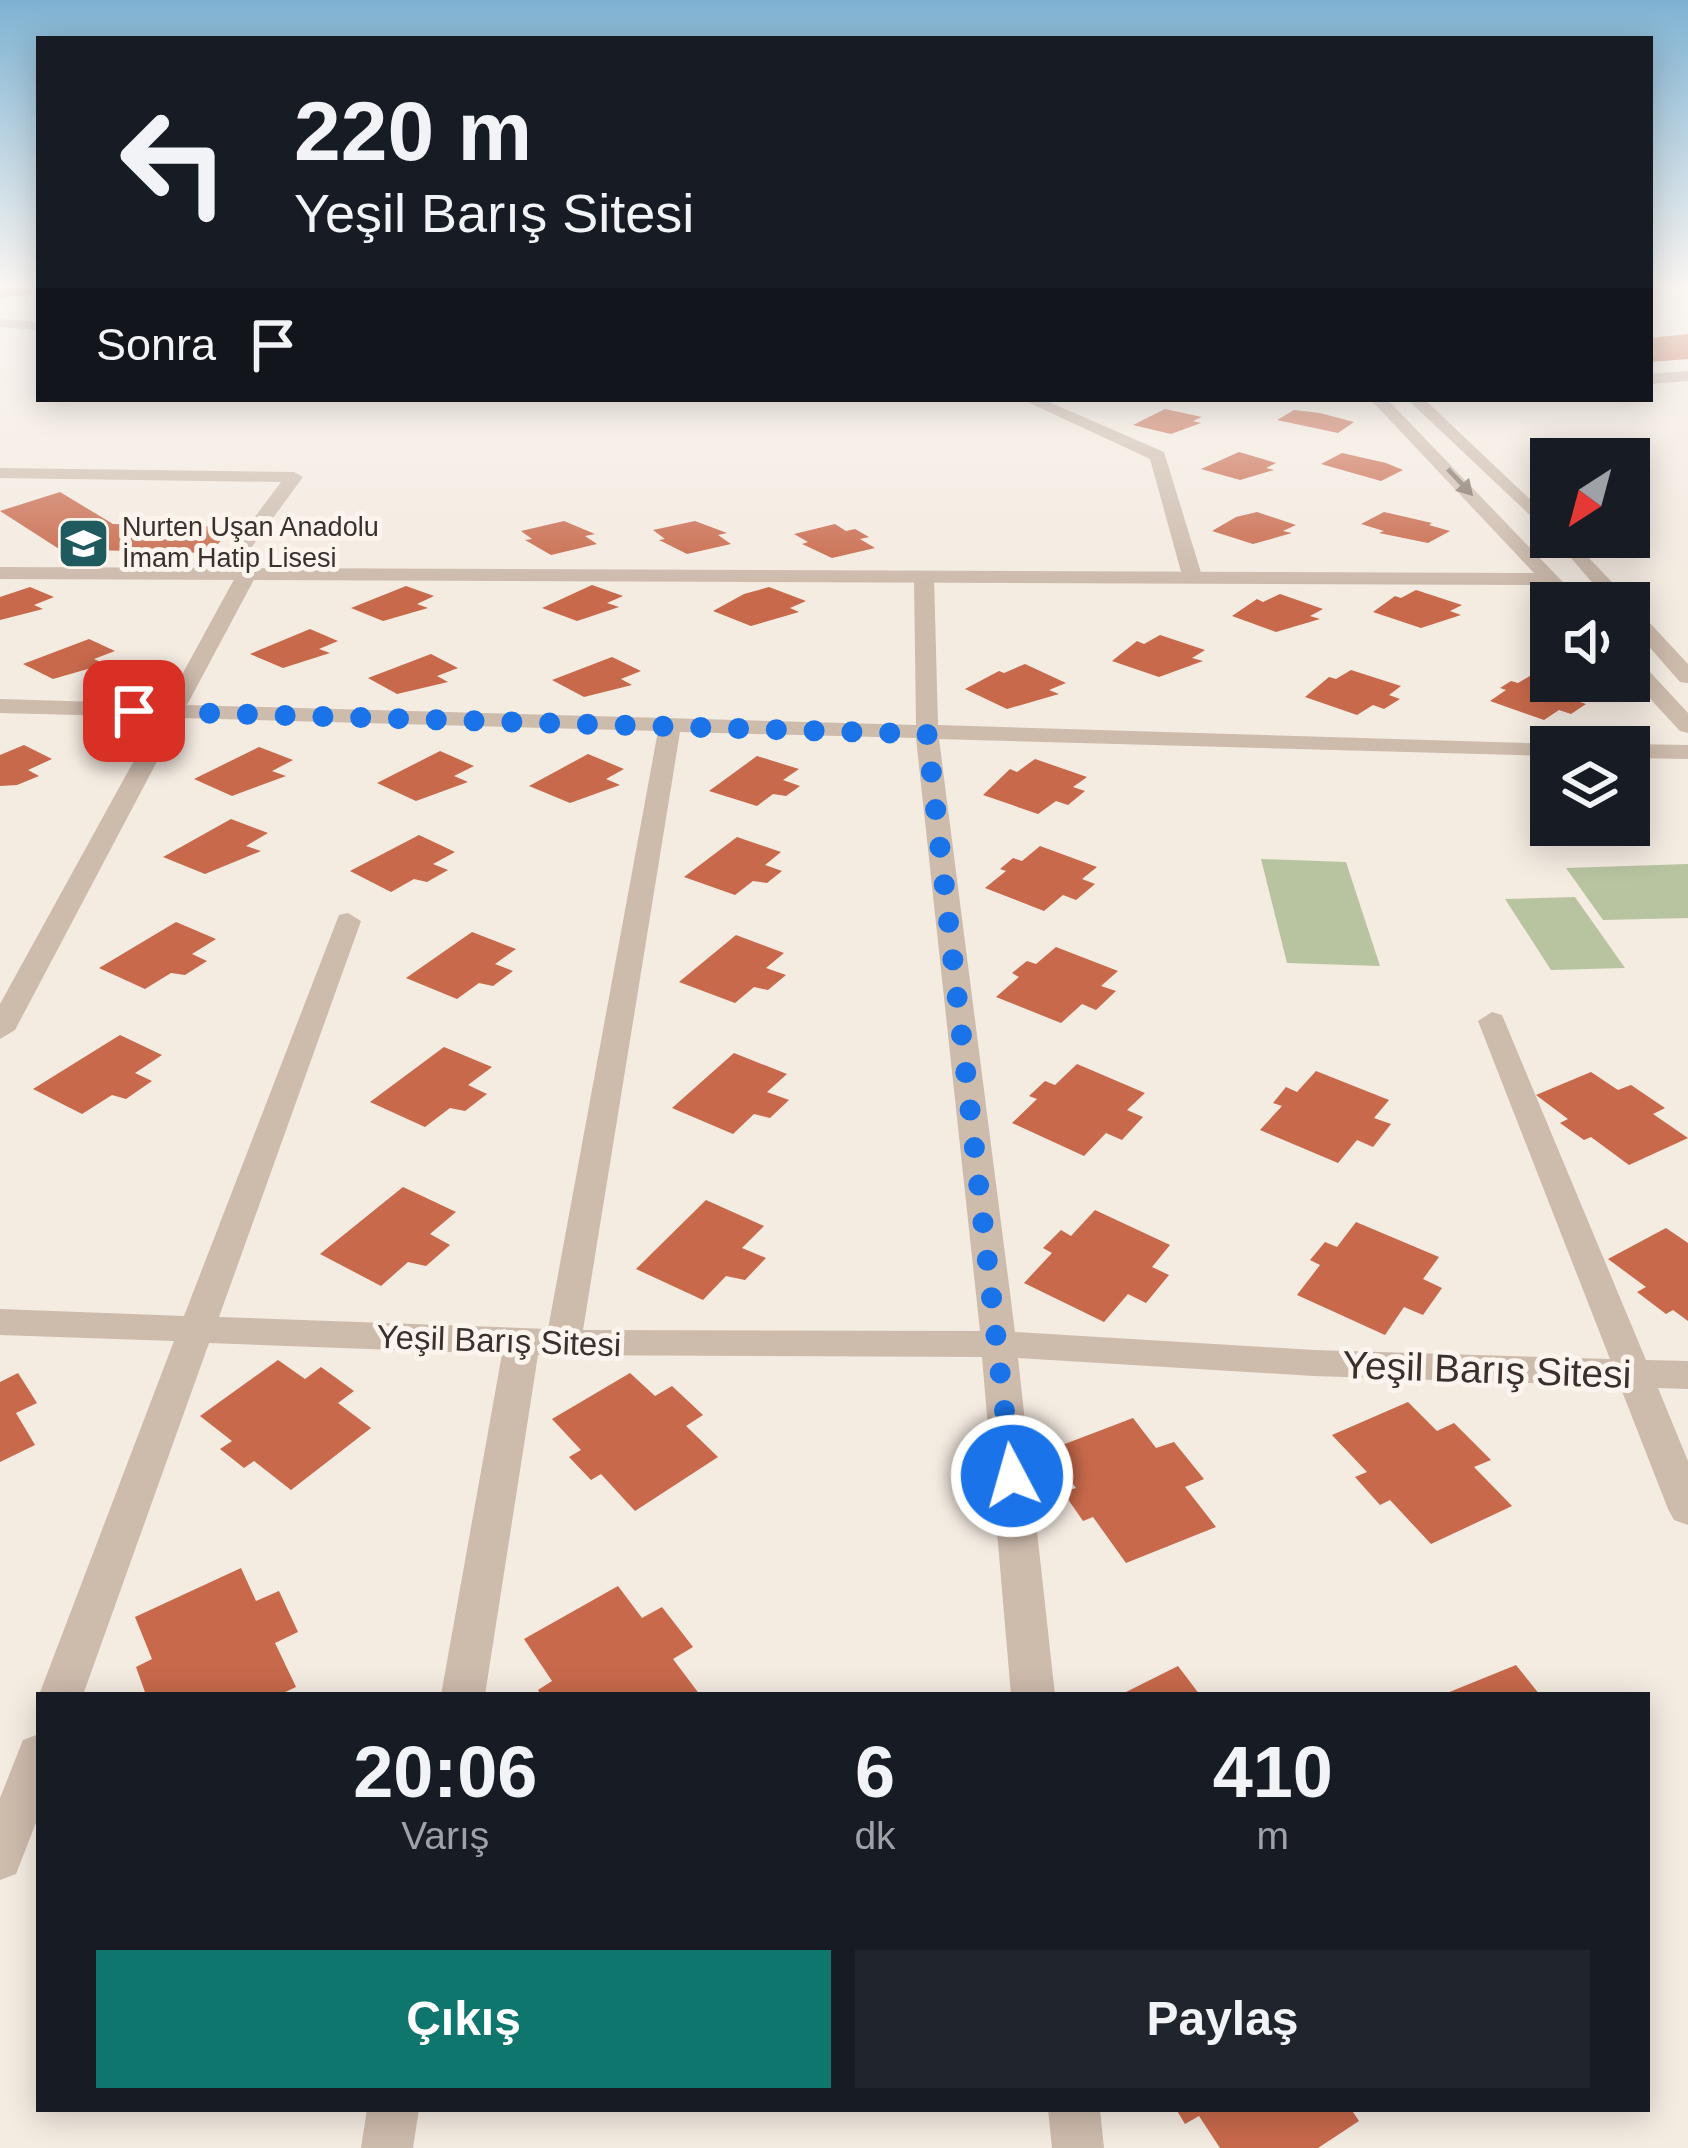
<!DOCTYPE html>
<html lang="tr">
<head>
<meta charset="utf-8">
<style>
	:root { --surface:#171b24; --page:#20242c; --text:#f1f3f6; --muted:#9ea1a6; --accent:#0f766e }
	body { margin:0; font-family:Arial,sans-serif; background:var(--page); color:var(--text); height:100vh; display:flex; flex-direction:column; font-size:45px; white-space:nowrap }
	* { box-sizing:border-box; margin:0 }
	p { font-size:39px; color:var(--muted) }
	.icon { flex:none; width:66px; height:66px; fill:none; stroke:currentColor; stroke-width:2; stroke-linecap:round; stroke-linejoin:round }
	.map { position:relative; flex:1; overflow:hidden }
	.side { position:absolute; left:36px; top:1692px; width:1614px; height:420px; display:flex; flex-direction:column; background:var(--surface); border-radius:0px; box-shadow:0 6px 30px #0003 }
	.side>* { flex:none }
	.top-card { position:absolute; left:36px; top:36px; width:1617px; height:366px; border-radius:0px; box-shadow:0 6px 30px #0003; background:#171b24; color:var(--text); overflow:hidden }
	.needle { width:78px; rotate:216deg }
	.fabs { position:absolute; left:1530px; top:438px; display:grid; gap:24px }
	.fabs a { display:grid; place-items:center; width:120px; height:120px; border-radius:0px; background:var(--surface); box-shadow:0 6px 30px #0003; font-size:60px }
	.pin { position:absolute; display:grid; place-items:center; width:102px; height:102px; color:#fff; margin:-51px; border-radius:24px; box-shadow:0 6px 18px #0006 }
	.me { position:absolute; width:132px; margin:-66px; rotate:354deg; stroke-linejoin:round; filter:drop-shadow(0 0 9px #0008) }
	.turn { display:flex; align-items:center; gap:42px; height:252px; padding:0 60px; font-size:54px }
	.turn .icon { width:156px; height:156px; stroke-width:2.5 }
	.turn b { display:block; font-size:84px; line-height:102px }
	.then { display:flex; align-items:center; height:114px; padding:0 60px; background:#0003; gap:24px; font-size:45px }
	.eta { display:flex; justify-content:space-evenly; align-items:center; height:204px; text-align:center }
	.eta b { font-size:72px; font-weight:600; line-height:84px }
	.action { display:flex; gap:24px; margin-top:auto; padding:24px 60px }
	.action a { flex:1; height:138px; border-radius:0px; background:var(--accent); color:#fff; font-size:48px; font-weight:600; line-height:138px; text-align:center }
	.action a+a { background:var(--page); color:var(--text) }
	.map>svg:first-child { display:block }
</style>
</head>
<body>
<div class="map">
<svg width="1688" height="2148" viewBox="0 0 1688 2148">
	<rect width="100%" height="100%" fill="#f4ebe1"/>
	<!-- green -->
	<path fill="#b8c4a0" d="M 1261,859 L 1346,862 L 1380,966 L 1287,963 Z
		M 1688,864 L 1688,918 L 1603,920 L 1566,868 Z
		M 1575,897 L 1625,968 L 1551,970 L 1505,899 Z"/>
	<!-- building -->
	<path fill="#c8694b" d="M 0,284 L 39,284 L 39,293 L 0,298 Z
		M 1688,334 L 1688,359 L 1650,362 L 1650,338 Z
		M 1165,409 L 1202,417 L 1193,421 L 1201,423 L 1171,434 L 1133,425 Z
		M 1294,410 L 1320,413 L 1354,422 L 1338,433 L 1277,420 Z
		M 1239,452 L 1276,463 L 1266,468 L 1274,470 L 1240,480 L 1201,469 Z
		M 1342,453 L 1386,463 L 1403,470 L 1381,481 L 1321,464 Z
		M 60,492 L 113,524 L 233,527 L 210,553 L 90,550 L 70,556 L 0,511 Z
		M 1257,512 L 1296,525 L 1283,531 L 1292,533 L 1253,544 L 1212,531 L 1236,517 Z
		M 1384,512 L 1432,523 L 1429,525 L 1450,531 L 1428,543 L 1379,533 L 1384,531 L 1361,524 Z
		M 564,521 L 595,534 L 585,536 L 597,544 L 551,555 L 525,540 L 532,539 L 521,531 Z
		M 695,521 L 727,533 L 718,535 L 731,544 L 687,554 L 659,540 L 665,539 L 653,530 Z
		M 835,524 L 846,531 L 855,529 L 869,537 L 860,539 L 875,548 L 832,558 L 802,544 L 808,542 L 794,534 Z
		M 592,585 L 623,596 L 607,603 L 619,607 L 577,621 L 542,608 Z
		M 406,586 L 434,596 L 417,604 L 428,608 L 383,621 L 351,608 Z
		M 30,587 L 54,597 L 34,605 L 43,609 L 0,620 L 0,597 Z
		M 769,587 L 806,601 L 790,608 L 799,612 L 751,626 L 713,611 L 744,594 Z
		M 1416,590 L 1462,605 L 1450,611 L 1461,615 L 1421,628 L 1373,612 L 1395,596 L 1401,598 Z
		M 1280,594 L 1323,609 L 1310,616 L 1320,619 L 1276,632 L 1232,616 L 1257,599 L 1263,602 Z
		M 310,629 L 338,641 L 319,649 L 330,653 L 283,668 L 250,654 Z
		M 1160,635 L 1205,650 L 1192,658 L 1203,661 L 1159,677 L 1112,661 L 1137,641 L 1144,644 Z
		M 89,639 L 115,651 L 94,659 L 105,664 L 53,679 L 23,664 Z
		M 431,654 L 458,668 L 437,676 L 448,682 L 397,694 L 368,678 Z
		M 612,657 L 641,671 L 621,679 L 632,685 L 584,697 L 552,680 Z
		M 1025,664 L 1066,683 L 1049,690 L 1059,694 L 1007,709 L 965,689 L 999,671 L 1004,673 Z
		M 1351,670 L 1401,686 L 1389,695 L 1400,699 L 1384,709 L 1373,705 L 1357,715 L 1305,697 L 1329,677 L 1336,679 Z
		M 1533,674 L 1586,692 L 1574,700 L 1586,704 L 1571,714 L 1559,710 L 1544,720 L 1490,701 L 1506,690 L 1500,688 L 1511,681 L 1518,683 Z
		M 24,745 L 52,759 L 28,770 L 39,776 L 17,785 L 0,786 L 0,755 Z
		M 259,747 L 293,760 L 272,771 L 286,776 L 232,796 L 194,779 Z
		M 440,751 L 474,766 L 454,776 L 468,782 L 416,801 L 377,783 Z
		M 588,754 L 624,769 L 606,779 L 620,785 L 570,803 L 529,786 Z
		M 757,756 L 799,769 L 783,780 L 800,786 L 786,796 L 773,794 L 757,806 L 709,791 Z
		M 1035,759 L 1087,777 L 1073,787 L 1085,791 L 1068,805 L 1056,801 L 1038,814 L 983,795 L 1010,769 L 1017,772 Z
		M 231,819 L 268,833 L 246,846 L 261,851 L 205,874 L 163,857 Z
		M 419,835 L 455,852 L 433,864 L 448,870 L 427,882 L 414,879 L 391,892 L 350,871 Z
		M 737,837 L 781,852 L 765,865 L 782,871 L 767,883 L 753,881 L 735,895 L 684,877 Z
		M 1040,846 L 1097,867 L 1082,879 L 1095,884 L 1076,900 L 1063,895 L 1044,911 L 985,888 L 1006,871 L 1000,869 L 1013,858 L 1022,861 Z
		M 176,922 L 216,939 L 192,954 L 207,961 L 185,975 L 171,973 L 145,989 L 99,968 Z
		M 472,932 L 516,949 L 495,964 L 513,971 L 493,986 L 479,983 L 457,999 L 406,978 Z
		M 736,935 L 784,953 L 766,968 L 786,975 L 768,990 L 754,987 L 735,1003 L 679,982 Z
		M 1056,947 L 1118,971 L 1101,986 L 1116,991 L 1096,1010 L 1082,1004 L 1061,1023 L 996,997 L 1019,977 L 1012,973 L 1027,961 L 1036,964 Z
		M 120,1035 L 162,1055 L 135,1073 L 152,1081 L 126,1099 L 112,1095 L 82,1114 L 33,1089 Z
		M 444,1047 L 492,1067 L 468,1085 L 487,1094 L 465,1111 L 450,1108 L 425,1127 L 370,1102 Z
		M 734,1053 L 787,1074 L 767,1092 L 789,1100 L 770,1118 L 754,1114 L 733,1134 L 672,1108 Z
		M 1077,1064 L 1145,1093 L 1127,1110 L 1143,1117 L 1122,1140 L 1106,1133 L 1084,1156 L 1012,1123 L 1037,1099 L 1029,1096 L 1045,1081 L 1055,1085 Z
		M 1316,1071 L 1389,1100 L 1374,1118 L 1391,1124 L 1373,1147 L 1357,1140 L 1338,1163 L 1260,1130 L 1282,1106 L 1273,1103 L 1286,1087 L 1297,1092 Z
		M 1591,1072 L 1618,1090 L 1631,1085 L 1665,1108 L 1653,1114 L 1688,1138 L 1629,1165 L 1591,1137 L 1584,1140 L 1560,1123 L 1568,1119 L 1536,1095 Z
		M 403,1187 L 456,1212 L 430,1234 L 450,1245 L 426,1266 L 408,1262 L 381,1286 L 320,1254 Z
		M 706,1200 L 764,1226 L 742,1248 L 766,1258 L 745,1280 L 726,1276 L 703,1300 L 636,1269 Z
		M 1095,1210 L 1170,1245 L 1152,1267 L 1169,1275 L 1146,1303 L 1128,1294 L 1104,1322 L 1024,1283 L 1052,1253 L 1043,1248 L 1061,1230 L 1071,1236 Z
		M 1356,1222 L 1439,1257 L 1423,1279 L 1442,1288 L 1423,1315 L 1404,1307 L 1385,1335 L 1297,1295 L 1320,1265 L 1310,1260 L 1325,1242 L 1337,1247 Z
		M 1666,1228 L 1688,1243 L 1688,1321 L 1673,1310 L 1666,1314 L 1637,1292 L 1646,1287 L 1608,1259 Z
		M 278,1360 L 305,1379 L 321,1367 L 354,1391 L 338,1403 L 371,1428 L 291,1490 L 254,1461 L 244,1468 L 220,1449 L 232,1441 L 200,1416 Z
		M 18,1373 L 37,1403 L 16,1413 L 35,1445 L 0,1462 L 0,1382 Z
		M 630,1373 L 655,1396 L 672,1386 L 703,1415 L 686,1426 L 718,1457 L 635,1511 L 601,1474 L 591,1480 L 569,1457 L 581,1450 L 552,1419 Z
		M 1408,1402 L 1437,1431 L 1454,1423 L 1491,1460 L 1474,1467 L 1512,1506 L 1431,1544 L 1390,1500 L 1380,1505 L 1355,1477 L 1367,1472 L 1332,1435 Z
		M 1133,1418 L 1156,1448 L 1174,1442 L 1204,1479 L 1185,1487 L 1216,1527 L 1126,1563 L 1093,1517 L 1083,1521 L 1063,1492 L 1076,1488 L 1049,1450 Z
		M 241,1568 L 256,1601 L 279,1591 L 298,1632 L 275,1643 L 296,1687 L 279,1695 L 146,1695 L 136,1667 L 152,1659 L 135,1617 Z
		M 618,1586 L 642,1618 L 662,1607 L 693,1647 L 673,1659 L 700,1695 L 541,1695 L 538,1690 L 552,1681 L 524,1639 Z
		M 1516,1665 L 1540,1695 L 1442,1695 Z
		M 1178,1666 L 1200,1695 L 1120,1695 Z
		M 1176,2109 L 1351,2109 L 1359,2121 L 1318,2148 L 1220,2148 L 1199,2116 L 1185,2124 Z"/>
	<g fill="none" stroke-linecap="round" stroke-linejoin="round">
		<!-- minor -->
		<path fill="#cdbbac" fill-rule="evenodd" d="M 0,319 L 39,322 L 39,330 L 0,327 Z
			M 1688,371 L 1688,381 L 1650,384 L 1650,374 Z
			M 1021,399 L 1042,399 L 1164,452 L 1203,579 L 1200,583 L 1183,579 L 1150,459 Z
			M 0,468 L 294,472 L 303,477 L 229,578 L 222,580 L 212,574 L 281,482 L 0,478 Z
			M 247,568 L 257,574 L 187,705 L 916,725 L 914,577 L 924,571 L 934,577 L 938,725 L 1559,744 L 1551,747 L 1551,756 L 939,739 L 1015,1332 L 1314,1350 L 1610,1359 L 1478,1021 L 1492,1012 L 1502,1015 L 1646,1360 L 1688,1361 L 1688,1389 L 1658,1388 L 1688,1461 L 1688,1525 L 1674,1520 L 1668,1509 L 1620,1386 L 1314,1376 L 1018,1358 L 1055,1695 L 1011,1695 L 982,1357 L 538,1355 L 485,1695 L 441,1695 L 502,1354 L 209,1343 L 83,1695 L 39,1695 L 174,1341 L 0,1335 L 0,1309 L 184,1316 L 339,915 L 348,913 L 361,921 L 219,1317 L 548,1329 L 658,731 L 180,718 L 15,1030 L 0,1039 L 0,1004 L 158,717 L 0,713 L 0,699 L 166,704 L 237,574 ZM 680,732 L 916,738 L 980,1331 L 583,1330 Z
			M 1629,744 L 1688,745 L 1688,759 L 1629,758 L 1629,747 L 1620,747 Z
			M 39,1734 L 39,1815 L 16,1874 L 0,1880 L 0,1798 L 23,1740 Z
			M 367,2109 L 419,2109 L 413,2148 L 361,2148 Z
			M 1048,2109 L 1100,2109 L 1104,2148 L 1052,2148 Z"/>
		<!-- tertiary -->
		<path fill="#cdbbac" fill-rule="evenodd" d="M 1370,399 L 1387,399 L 1583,603 L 1562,603 L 1545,585 L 0,579 L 0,567 L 1534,573 Z
			M 1407,399 L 1424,399 L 1551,519 L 1551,535 Z
			M 1551,535 L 1569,537 L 1628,599 L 1631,603 L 1629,606 L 1610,603 Z
			M 1629,606 L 1636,608 L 1688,664 L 1688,683 L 1680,682 L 1629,624 Z
			M 1629,657 L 1637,658 L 1688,713 L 1688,733 L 1680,731 L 1629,676 Z"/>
	</g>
	<!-- one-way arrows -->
	<defs><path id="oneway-solid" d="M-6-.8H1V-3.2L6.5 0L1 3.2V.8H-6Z" transform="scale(3)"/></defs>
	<use fill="#7d6f65" href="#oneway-solid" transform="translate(1460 482) rotate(47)"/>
	<!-- sky -->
	<linearGradient id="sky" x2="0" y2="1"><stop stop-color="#7eb2d2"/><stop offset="0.49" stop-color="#faf6f2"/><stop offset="1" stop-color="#faf6f2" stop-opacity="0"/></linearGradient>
	<rect width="1688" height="584" fill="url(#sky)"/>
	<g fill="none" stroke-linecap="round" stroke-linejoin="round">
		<!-- route -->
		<path stroke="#1a73e8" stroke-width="21" stroke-dasharray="0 37.8" d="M 134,711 L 927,734 L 1012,1476"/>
	</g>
	<!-- icons -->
	<defs>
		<symbol id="school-square" viewBox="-11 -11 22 22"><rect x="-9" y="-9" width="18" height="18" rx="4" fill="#1f5a5e" stroke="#fbf5ee"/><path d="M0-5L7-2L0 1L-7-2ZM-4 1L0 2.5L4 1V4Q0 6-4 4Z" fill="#fff"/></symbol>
	</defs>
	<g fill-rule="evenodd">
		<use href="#school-square" x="54" y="514" width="59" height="59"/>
	</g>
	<g text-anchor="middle" stroke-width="10" stroke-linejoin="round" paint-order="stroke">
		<!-- far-poi labels -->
		<g font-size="27" fill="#3b302b" stroke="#fbf5ee" text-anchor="start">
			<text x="122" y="536">Nurten Uşan Anadolu<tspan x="122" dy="31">İmam Hatip Lisesi</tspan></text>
		</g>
		<!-- street labels -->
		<g font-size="33" fill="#3b302b" stroke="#fbf5ee">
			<text transform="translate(499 1340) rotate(2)" y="12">Yeşil Barış Sitesi</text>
		</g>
		<!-- near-street labels -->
		<g font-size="39" fill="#3b302b" stroke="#fbf5ee">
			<text transform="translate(1487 1369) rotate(2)" y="14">Yeşil Barış Sitesi</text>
		</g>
	</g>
</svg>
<div class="fabs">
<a><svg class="needle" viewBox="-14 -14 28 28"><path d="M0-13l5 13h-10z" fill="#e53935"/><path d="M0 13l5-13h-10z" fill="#9ea1a6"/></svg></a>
<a><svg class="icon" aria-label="sound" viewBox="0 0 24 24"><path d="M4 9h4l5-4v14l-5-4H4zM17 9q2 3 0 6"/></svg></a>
<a><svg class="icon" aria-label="layers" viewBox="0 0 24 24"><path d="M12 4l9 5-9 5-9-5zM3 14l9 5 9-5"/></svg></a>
</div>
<div class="pin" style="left:134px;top:711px;background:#d93025"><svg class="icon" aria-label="arrive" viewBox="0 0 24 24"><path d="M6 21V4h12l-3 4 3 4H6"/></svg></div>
<svg class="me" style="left:1012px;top:1476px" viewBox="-20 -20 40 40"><circle r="17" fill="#1a73e8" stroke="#fff" stroke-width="3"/><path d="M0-11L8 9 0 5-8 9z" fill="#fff"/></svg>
<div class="top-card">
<div class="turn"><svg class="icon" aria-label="left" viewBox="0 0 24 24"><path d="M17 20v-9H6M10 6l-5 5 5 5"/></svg><div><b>220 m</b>Yeşil Barış Sitesi</div></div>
<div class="then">Sonra<svg class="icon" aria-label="arrive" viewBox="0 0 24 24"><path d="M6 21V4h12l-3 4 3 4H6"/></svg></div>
</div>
<section class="side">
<div class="eta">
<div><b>20:06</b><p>Varış</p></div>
<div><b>6</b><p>dk</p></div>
<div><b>410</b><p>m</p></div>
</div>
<div class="action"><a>Çıkış</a><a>Paylaş</a></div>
</section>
</div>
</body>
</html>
